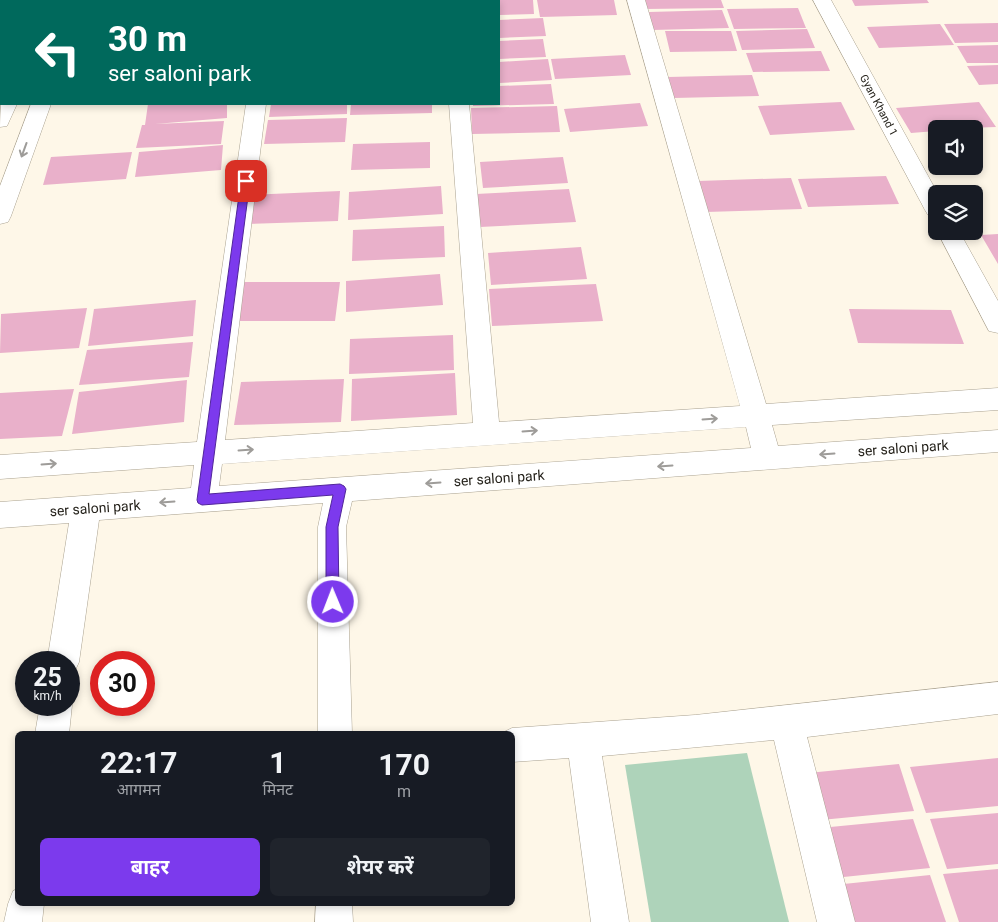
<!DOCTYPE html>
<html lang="hi">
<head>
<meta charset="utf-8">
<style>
	:root { --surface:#171b24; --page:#20242c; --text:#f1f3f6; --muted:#9ea1a6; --accent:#7c3aed }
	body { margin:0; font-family:Roboto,"Noto Sans Devanagari",sans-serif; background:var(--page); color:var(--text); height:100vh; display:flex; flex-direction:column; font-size:19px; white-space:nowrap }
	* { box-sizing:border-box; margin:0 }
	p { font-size:16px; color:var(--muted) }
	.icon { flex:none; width:28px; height:28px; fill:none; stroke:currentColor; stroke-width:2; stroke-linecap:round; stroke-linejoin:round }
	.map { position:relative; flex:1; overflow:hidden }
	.drawer { position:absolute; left:15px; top:731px; width:500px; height:175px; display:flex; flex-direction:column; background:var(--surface); border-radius:8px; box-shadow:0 2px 8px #0003 }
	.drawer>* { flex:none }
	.top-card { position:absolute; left:0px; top:0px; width:500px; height:105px; box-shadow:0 2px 8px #0003; background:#00695c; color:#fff; overflow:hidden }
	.fabs { position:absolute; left:928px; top:120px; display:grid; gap:10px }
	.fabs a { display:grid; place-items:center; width:55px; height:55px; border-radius:8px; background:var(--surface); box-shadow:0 2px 8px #0003; font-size:25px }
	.speed { position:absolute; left:15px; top:651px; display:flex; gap:10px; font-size:25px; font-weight:700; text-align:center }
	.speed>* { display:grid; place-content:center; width:65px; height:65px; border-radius:50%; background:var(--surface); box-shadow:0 2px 8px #0003; line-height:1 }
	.speed small { font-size:12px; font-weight:400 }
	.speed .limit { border:8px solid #d22; background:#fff; color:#111 }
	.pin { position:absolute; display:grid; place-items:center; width:42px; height:42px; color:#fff; margin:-21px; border-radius:10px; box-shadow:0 2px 8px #0006 }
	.me { position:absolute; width:55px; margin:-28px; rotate:359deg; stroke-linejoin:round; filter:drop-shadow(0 0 4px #0008) }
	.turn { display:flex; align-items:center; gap:18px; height:105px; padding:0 25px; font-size:22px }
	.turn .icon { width:65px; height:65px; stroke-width:2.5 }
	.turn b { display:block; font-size:35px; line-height:42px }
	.eta { display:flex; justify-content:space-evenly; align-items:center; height:85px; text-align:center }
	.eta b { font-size:30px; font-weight:700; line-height:35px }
	.primary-button { display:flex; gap:10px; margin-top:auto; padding:10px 25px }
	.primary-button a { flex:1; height:58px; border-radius:8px; background:var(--accent); color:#fff; font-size:20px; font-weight:700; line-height:58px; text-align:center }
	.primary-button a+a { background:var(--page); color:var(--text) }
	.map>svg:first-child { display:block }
</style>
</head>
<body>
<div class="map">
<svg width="998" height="922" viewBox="0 0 998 922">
	<rect width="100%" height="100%" fill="#fef7e8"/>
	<!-- green -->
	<path fill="#aed3ba" d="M 747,753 L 789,922 L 651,922 L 625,765 Z"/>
	<!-- building -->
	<path fill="#e9b0ca" d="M 499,0 L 533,0 L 534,14 L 499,15 Z
		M 537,0 L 614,0 L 617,15 L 540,17 Z
		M 643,0 L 721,0 L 724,8 L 645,9 Z
		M 852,0 L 927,0 L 929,3 L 855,6 Z
		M 798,8 L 806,28 L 734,29 L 727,9 Z
		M 722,10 L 729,28 L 653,30 L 649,12 Z
		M 543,18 L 546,36 L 499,38 L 499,20 Z
		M 998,23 L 998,42 L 955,43 L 944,24 Z
		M 940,24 L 954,45 L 879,48 L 867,27 Z
		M 807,29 L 815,48 L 742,50 L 736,31 Z
		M 665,31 L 731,31 L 737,51 L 670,52 Z
		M 543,39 L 546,57 L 499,59 L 499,41 Z
		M 998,45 L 998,63 L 967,63 L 957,46 Z
		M 821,51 L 830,71 L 753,72 L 746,53 Z
		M 625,55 L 631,75 L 555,79 L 551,59 Z
		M 548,59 L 552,80 L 499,83 L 499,62 Z
		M 998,65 L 998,84 L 979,85 L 967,66 Z
		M 752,75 L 759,96 L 674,98 L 668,77 Z
		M 551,84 L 554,104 L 473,106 L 473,104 L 499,104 L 499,86 Z
		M 841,102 L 855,130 L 770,135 L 758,106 Z
		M 979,102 L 996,127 L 936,129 L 936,131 L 911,133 L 896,108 Z
		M 640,103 L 648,126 L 570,132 L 564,109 Z
		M 148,104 L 227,104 L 227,118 L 155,124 L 224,121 L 221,144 L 136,148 L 142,125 L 145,125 Z
		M 271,104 L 347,104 L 347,114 L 269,117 Z
		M 351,104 L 432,104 L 432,113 L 350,115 Z
		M 557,106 L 560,132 L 472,134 L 471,108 Z
		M 347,118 L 345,142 L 264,144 L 268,120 Z
		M 430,142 L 430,168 L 351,170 L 353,144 Z
		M 223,145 L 221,170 L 135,177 L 139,152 Z
		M 132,152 L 126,179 L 43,185 L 51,157 Z
		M 563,157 L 568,183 L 483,188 L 480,162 Z
		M 886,176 L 899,204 L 808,207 L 798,179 Z
		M 791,178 L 802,209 L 706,212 L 698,181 Z
		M 441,186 L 443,214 L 348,220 L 349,192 Z
		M 569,189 L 576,222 L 480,227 L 476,194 Z
		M 340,191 L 338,221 L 245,224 L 249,195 Z
		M 444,226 L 445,257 L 352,261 L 353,230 Z
		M 998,234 L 998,264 L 981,235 Z
		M 581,247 L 587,279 L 491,285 L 488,253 Z
		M 440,274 L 443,305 L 346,312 L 346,281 Z
		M 242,282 L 340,282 L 335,321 L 233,321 Z
		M 596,284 L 603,321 L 492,326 L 489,289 Z
		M 196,300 L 193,336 L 88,346 L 94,309 Z
		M 87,308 L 79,348 L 0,353 L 1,314 Z
		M 849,309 L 951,310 L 964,344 L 858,343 Z
		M 453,335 L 454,370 L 349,374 L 350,339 Z
		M 193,342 L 189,377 L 79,385 L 87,350 Z
		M 455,373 L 457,415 L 351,421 L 352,379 Z
		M 344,379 L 341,422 L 234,425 L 241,382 Z
		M 187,380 L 184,422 L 72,434 L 79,392 Z
		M 74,389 L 62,436 L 0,439 L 0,393 Z
		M 998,758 L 998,806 L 926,813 L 910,767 Z
		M 899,764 L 914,811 L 821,820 L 808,773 Z
		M 998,813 L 998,864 L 947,869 L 930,819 Z
		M 913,819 L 930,868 L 834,878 L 820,828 Z
		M 998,869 L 998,922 L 959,922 L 943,874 Z
		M 930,875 L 946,922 L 844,922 L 834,885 Z"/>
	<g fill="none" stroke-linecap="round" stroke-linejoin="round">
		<defs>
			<path id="minor" d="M 69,0 L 87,0 L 87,1 L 69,1 Z
				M 261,0 L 279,0 L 279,1 L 261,1 Z
				M 441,0 L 459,0 L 459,1 L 441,1 Z
				M 627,0 L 645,0 L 766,404 L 998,388 L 998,410 L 772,425 L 778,446 L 998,430 L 998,452 L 352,501 L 346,527 L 352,734 L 318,734 L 318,527 L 323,503 L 99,520 L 79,662 L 74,673 L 69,675 L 69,662 L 47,662 L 69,523 L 0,528 L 0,502 L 191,488 L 194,465 L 0,479 L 0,455 L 197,442 L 246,104 L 266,104 L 225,440 L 473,423 L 449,104 L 469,104 L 499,422 L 740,406 ZM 746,427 L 751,448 L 219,486 L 222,464 Z
				M 813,0 L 831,0 L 938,194 L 936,194 L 936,218 L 928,215 L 925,210 Z
				M 1,99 L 1,104 L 17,104 L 7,126 L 0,127 Z
				M 31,104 L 51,104 L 11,216 L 8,222 L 0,224 L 0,186 Z
				M 937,231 L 959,231 L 998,301 L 998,333 L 989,331 Z
				M 998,682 L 998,714 L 807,737 L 855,922 L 817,922 L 774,740 L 602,756 L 629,922 L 591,922 L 569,758 L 512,762 L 512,734 L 500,734 L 512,728 L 695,715 Z
				M 69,696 L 72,705 L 69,734 L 35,734 L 40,705 L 69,705 Z
				M 18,889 L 18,904 L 44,904 L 42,922 L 4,922 L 8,904 L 13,891 Z
				M 316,904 L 352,904 L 353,922 L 315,922 Z"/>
		</defs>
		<!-- minor casing -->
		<use href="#minor" stroke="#aaa290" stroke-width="1"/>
		<!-- minor -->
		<use href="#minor" fill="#fff" fill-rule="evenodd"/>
	</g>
	<!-- one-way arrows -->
	<defs><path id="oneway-shaft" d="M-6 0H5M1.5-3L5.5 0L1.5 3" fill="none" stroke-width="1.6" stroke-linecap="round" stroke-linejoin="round" transform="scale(1.25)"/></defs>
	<g stroke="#9e9c99">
		<use href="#oneway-shaft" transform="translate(24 150) rotate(110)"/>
		<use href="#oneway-shaft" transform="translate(710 419) rotate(-4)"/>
		<use href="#oneway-shaft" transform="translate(530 431) rotate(-4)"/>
		<use href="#oneway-shaft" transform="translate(246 450) rotate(-4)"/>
		<use href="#oneway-shaft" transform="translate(827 454) rotate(176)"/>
		<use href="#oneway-shaft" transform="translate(49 464) rotate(-4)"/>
		<use href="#oneway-shaft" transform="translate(665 466) rotate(176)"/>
		<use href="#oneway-shaft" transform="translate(433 483) rotate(176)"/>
		<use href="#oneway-shaft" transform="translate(167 502) rotate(176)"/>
	</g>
	<!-- route -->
	<path fill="#7c3aed" stroke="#51269a" d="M 246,178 L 250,181 L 209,494 L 340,484 L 344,486 L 346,489 L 338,527 L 339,602 L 337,607 L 333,608 L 328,607 L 326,602 L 326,527 L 333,495 L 202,505 L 198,503 L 197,500 L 241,181 Z"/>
	<g text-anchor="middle" stroke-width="5" stroke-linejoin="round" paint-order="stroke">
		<!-- far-street labels -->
		<g font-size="11" fill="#27241d" stroke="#fff">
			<text transform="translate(879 105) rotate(62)" y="4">Gyan Khand 1</text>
		</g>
		<!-- street labels -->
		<g font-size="14" fill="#27241d" stroke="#fff">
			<text transform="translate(903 448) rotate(-4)" y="5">ser saloni park</text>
			<text transform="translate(499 478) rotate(-4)" y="5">ser saloni park</text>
			<text transform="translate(95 508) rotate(-4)" y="5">ser saloni park</text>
		</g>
	</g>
</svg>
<div class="fabs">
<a><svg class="icon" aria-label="sound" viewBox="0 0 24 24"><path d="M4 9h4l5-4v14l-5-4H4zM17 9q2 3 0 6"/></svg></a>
<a><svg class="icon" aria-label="layers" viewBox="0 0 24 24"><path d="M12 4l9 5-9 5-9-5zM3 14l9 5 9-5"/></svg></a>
</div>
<div class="speed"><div>25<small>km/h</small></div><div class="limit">30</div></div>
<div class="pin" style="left:246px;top:181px;background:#d93025"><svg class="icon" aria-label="arrive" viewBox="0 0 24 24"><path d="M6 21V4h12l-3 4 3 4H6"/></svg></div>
<svg class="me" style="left:333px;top:602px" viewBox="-20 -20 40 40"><circle r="17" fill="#7c3aed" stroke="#fff" stroke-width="3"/><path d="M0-11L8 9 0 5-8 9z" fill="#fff"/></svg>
<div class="top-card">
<div class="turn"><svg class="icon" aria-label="left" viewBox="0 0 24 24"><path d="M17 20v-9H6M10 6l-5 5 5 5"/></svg><div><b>30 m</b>ser saloni park</div></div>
</div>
<section class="drawer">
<div class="eta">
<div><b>22:17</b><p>आगमन</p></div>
<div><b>1</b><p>मिनट</p></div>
<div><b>170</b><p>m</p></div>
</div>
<div class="primary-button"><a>बाहर</a><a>शेयर करें</a></div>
</section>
</div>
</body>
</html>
